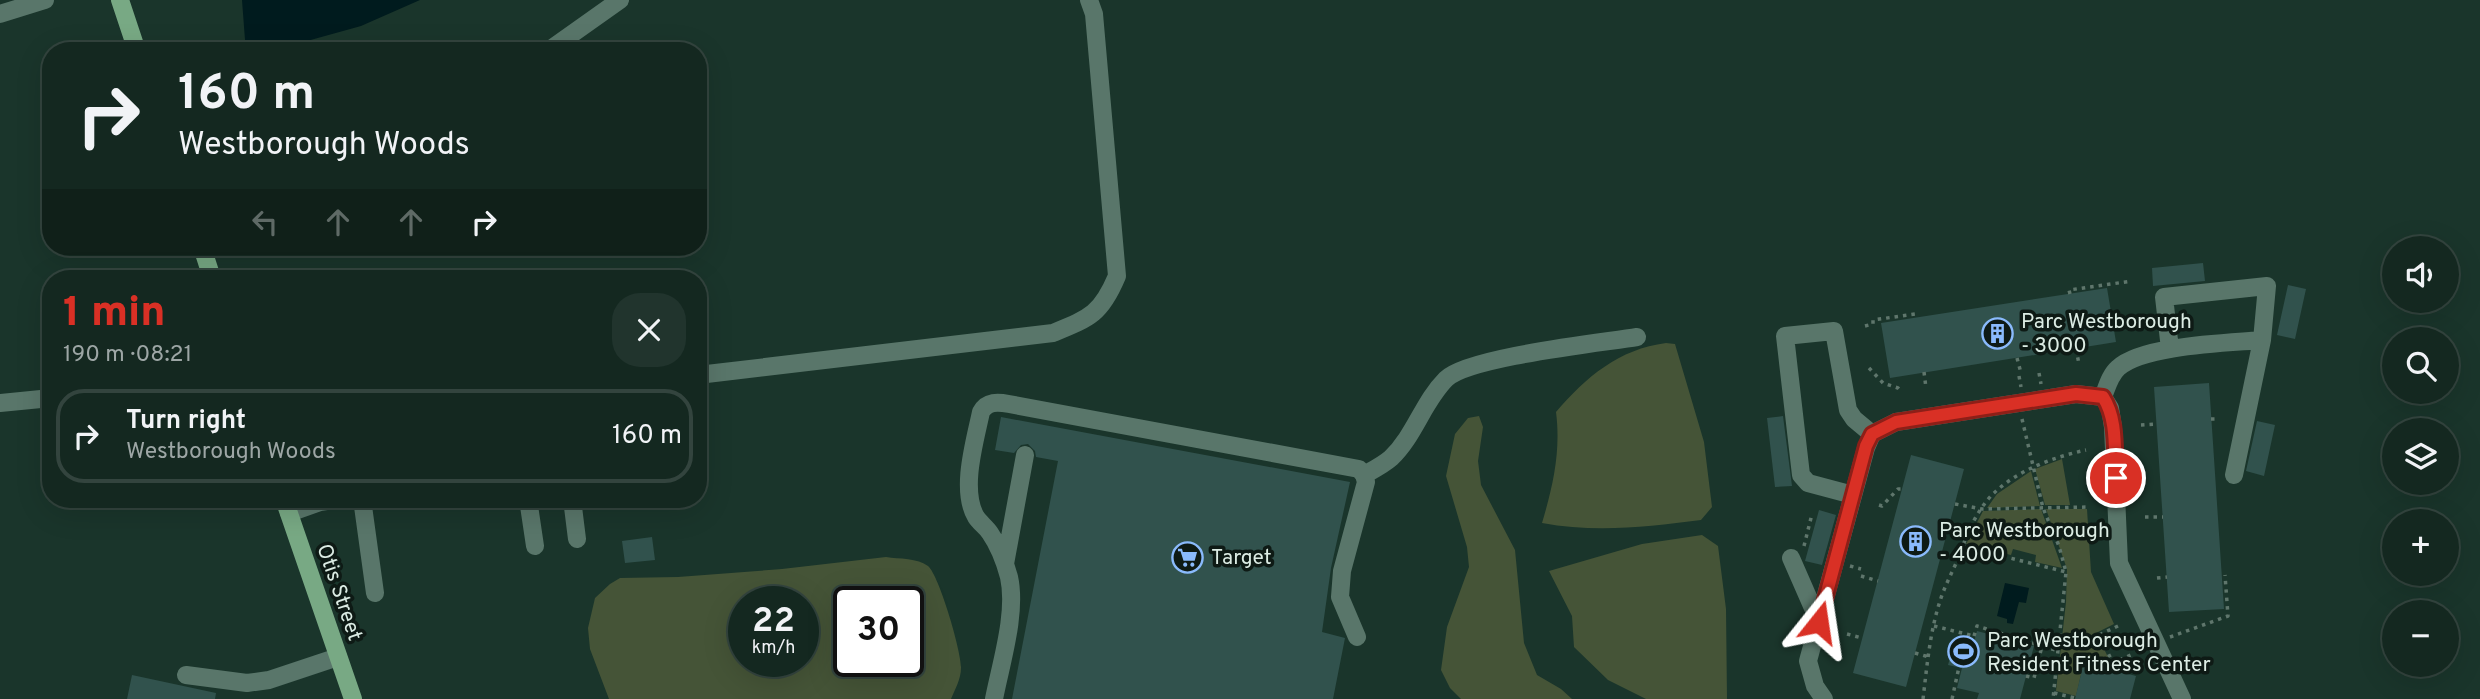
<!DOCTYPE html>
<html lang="en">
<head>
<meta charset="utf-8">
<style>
	:root { --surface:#142820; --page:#21342d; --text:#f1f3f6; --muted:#9da6a5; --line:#33443e; --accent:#d93025 }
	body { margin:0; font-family:Overpass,sans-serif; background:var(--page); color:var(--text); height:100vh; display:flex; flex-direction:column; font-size:26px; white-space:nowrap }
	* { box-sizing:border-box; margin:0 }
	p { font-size:23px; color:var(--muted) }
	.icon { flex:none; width:38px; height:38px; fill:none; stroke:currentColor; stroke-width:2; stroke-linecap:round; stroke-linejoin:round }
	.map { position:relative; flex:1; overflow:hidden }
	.side { position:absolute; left:42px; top:270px; width:665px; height:238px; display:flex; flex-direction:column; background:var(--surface); border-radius:28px; box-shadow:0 7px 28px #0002,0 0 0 2px var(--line) }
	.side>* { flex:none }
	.top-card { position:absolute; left:42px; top:42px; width:665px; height:214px; border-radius:28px; box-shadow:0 7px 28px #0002,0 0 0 2px var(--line); background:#142820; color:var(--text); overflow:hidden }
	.buttons { position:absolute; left:2382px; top:236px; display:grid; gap:14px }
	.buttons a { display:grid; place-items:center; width:77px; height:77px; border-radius:50%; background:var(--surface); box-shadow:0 7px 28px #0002,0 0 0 2px var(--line); font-size:35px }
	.speed { position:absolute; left:728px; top:586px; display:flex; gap:14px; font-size:35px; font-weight:700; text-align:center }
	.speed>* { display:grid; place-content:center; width:91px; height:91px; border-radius:50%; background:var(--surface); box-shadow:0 7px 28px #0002,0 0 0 2px var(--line); line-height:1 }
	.speed small { font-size:18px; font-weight:400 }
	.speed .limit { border:4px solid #111; border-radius:10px; background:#fff; color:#111 }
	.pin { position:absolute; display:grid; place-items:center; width:60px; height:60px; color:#fff; margin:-30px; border:4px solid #fff; border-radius:50%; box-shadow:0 2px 7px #0007 }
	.me { position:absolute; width:77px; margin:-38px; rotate:15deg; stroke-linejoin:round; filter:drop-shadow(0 0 5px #0008) }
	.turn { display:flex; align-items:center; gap:24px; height:147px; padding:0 21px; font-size:32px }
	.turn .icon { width:91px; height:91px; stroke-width:2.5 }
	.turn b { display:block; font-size:49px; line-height:60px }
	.lanes { display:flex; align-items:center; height:66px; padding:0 21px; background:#0003; justify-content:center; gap:35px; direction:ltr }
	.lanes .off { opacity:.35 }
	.round { display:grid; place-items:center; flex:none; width:74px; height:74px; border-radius:28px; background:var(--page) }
	.headline { display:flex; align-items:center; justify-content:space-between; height:119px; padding:0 21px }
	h1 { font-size:42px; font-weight:800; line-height:52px; color:var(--accent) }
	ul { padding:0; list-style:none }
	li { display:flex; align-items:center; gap:21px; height:94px; margin:0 14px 10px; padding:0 7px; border:4px solid var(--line); border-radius:28px }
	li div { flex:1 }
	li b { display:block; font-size:26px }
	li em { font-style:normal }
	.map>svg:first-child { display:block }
</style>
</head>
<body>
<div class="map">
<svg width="2480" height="699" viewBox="0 0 2480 699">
	<rect width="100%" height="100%" fill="#1a352b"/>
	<!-- green -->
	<path fill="#455437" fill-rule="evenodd" d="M 1666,343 L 1675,344 L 1704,442 L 1712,507 L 1701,520 C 1648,527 1595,533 1542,523 C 1553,486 1561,451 1556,412 C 1586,377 1619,349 1666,343 Z
		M 1479,416 L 1483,427 L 1478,461 L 1481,485 L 1515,550 L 1524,643 L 1537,675 L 1561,689 L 1572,699 L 1461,699 L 1450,688 L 1441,670 L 1447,627 L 1469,567 L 1467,547 L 1446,476 L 1455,434 L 1468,418 Z
		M 2062,459 L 2070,505 L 2045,505 L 2035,469 Z
		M 2031,471 L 2040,506 L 1987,508 L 1997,494 Z
		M 2041,509 L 2062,568 L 2035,562 L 2036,555 L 2013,549 L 2011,555 L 1966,544 L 1983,511 Z
		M 2046,509 L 2087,509 L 2091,572 L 2114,624 L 2096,633 L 2110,661 L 2109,665 L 2101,662 L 2100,667 L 2084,662 L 2076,696 L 2056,691 L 2066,602 L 2067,569 Z
		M 1702,535 L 1718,546 L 1726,609 L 1727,699 L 1646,699 L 1608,680 L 1574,647 L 1572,616 L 1549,571 L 1642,544 Z
		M 886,557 C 899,559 918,558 928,566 C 939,575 962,653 961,668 C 961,679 955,689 951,699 L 609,699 L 590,649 L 588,628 L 595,598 L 610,584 L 620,578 L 678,577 L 782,569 ZM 803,602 L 803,662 L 744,662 L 744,602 ZM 849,602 L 908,602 L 908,662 L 849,662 Z"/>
	<!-- water -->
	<path fill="#001b1e" d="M 242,0 L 420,0 L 361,26 L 271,51 L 245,40 Z
		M 2005,583 L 2029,588 L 2026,603 L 2019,602 L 2013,624 L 2007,623 L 2007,619 L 1997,616 Z"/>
	<!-- building -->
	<path fill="#31524d" d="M 2203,263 L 2205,281 L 2153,286 L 2152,268 Z
		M 2288,285 L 2306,289 L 2295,339 L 2277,335 Z
		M 2107,288 L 2116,342 L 1890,378 L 1881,323 Z
		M 2209,383 L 2224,609 L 2169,612 L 2154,387 Z
		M 1783,416 L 1792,486 L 1775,487 L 1767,418 Z
		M 1001,417 L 1350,482 L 1331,568 L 1322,632 L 1345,638 L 1333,699 L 1012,699 L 1058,461 L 1036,457 L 1035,451 L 1028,444 L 1021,445 L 1014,453 L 995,450 Z
		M 2257,421 L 2275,425 L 2264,476 L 2246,471 Z
		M 1911,455 L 1964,469 L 1906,687 L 1853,673 Z
		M 1819,510 L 1836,515 L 1822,565 L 1805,561 Z
		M 652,537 L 655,560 L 625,563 L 622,541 Z
		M 1977,631 L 2034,646 L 2020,699 L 1977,699 L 1979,693 L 1957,688 L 1962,668 L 1948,665 L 1956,637 L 1974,642 Z
		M 2084,662 L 2136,676 L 2130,699 L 2075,699 Z
		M 132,675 L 216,693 L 215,699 L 127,699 Z"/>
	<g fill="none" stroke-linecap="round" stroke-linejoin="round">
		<!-- path -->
		<path stroke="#5f766c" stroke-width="3.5" stroke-dasharray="3.5 5" stroke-linecap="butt" d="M 2070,294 L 2069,290 L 2132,281
			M 1865,326 L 1873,324 L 1873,320 L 1915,314 L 1916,318
			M 2076,349 L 2079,364
			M 2017,358 L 2021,373
			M 1869,368 L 1883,383 L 1898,388 L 1902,392
			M 1924,372 L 1926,388
			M 2039,373 L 2041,384
			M 2019,376 L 2021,387
			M 2022,419 L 2043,508 L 2059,546 L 2066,572 L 2053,699
			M 2211,419 L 2217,419
			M 2141,425 L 2157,424
			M 1955,504 L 1982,509 L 2089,507
			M 1879,505 L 1882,506 L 1898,489 L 1902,489
			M 2145,517 L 2163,517
			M 1804,546 L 1812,514
			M 1962,546 L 2066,572
			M 1850,566 L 1861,569
			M 1861,576 L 1878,581
			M 2157,578 L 2167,577
			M 1934,626 L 1974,636
			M 2118,626 L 2099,635 L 2113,663 L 2131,655
			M 1847,634 L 1862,638
			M 1974,636 L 1977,626 L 2042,646
			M 2170,637 L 2228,616 L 2225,575
			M 1915,653 L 1929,657
			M 2026,676 L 2034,678 L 2042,646 L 2059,651
			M 2054,693 L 2075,698
			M 1923,699 C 1927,666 1930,630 1941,598 C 1946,583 1954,569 1960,554 C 1967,533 1978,508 1994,493 C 2018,470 2054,457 2086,450
			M 1952,699 L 1959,667"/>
		<!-- minor -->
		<path stroke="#59766a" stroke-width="18" d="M 0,14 L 45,0
			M 548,51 L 620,0
			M 2170,349 L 2164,297 L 2267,286 L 2262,340
			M 698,375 L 1053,333 C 1090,318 1101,314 1117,276 L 1094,14 L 1089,0
			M 2103,397 L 2110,408 L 2113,427 L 2119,563 L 2182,699
			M 0,403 L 51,398
			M 1364,475 C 1373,470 1383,465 1391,458 C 1415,435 1423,402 1446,379 C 1468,357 1600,343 1637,337
			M 1853,495 L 1808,483 L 1801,475 L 1785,336 L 1834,331 L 1848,410 L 1854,419 L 1872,434
			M 362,499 L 375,593
			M 528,499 L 535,546
			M 572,499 L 577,539
			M 289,513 L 320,502 L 340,499
			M 1791,558 L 1819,622
			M 1005,564 L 1025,455
			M 186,675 L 247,683 L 269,680 L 338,657
			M 994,699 C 1001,663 1017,613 1009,577 C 1005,562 999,546 990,533 C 986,527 980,523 976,517 C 960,490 975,441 981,412 C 987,401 998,402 1009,404 L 1359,469 L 1364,475 L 1366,482 L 1342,571 L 1340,597 L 1357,637
			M 1824,699 L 1815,686 L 1808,661 L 1866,448 L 1872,434 L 1896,422 L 2076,394 L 2103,397 C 2107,387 2110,375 2118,368 C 2143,345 2228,343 2262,340 L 2234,475"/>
		<!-- major -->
		<path stroke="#78a984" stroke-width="18" d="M 120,0 L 137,51
			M 202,247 L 212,278
			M 284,499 L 353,699"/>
	</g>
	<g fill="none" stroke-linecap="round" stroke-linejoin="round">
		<defs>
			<path id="route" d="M 1819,622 L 1866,446 L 1872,434 L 1896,422 L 2076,394 L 2103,397 C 2118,420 2114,451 2116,478"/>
		</defs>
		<!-- route casing -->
		<use href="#route" stroke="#8d1f18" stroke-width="18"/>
		<!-- route -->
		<use href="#route" stroke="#d93025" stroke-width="12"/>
	</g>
	<!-- icons -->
	<defs>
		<symbol id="building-ring" viewBox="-11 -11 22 22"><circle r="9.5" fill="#0e1a15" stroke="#8abafc" stroke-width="1.5"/><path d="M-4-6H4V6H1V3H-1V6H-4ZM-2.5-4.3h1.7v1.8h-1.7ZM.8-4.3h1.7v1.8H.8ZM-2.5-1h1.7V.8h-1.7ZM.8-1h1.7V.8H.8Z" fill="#8abafc"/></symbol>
		<symbol id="supermarket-ring" viewBox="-11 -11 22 22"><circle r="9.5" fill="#0e1a15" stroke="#8abafc" stroke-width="1.5"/><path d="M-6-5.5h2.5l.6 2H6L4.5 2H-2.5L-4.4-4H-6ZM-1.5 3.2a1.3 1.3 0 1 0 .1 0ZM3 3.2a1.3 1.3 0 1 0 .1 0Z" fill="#8abafc"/></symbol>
		<symbol id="stadium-ring" viewBox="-11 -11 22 22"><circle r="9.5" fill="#0e1a15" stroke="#8abafc" stroke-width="1.5"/><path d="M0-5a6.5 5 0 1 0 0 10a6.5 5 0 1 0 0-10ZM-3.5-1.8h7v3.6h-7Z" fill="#8abafc"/></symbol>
	</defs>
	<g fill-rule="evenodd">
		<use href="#building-ring" x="1980" y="316" width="35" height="35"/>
		<use href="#building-ring" x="1898" y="524" width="35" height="35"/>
		<use href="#supermarket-ring" x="1170" y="540" width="35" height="35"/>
		<use href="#stadium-ring" x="1946" y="634" width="35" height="35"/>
	</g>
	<g text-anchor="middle" stroke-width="7" stroke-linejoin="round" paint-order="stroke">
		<!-- poi labels -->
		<g font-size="21" fill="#dcece4" stroke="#0e1a15" text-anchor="start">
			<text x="2021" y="328">Parc Westborough<tspan x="2021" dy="24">- 3000</tspan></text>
			<text x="1939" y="537">Parc Westborough<tspan x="1939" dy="24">- 4000</tspan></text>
			<text x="1211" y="564">Target</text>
			<text x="1987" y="647">Parc Westborough<tspan x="1987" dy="24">Resident Fitness Center</tspan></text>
		</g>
		<!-- street labels -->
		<g font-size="21" fill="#dcece4" stroke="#0e1a15">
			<text transform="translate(340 592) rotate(71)" y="7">Otis Street</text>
		</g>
	</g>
</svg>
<div class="buttons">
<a><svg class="icon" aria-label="sound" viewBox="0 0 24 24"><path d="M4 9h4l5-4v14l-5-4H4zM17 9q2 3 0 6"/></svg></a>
<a><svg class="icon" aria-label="search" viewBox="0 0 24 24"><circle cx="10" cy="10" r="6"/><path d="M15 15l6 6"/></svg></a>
<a><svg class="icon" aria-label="layers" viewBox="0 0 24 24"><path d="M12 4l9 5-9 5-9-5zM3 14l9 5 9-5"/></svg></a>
<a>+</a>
<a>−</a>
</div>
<div class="speed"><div>22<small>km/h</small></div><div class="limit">30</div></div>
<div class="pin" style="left:2116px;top:478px;background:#d93025"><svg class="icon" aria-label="arrive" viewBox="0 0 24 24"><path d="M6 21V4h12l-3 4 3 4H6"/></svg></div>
<svg class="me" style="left:1819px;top:622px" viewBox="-20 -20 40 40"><path d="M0-17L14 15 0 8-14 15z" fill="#d93025" stroke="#fff" stroke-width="4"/></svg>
<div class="top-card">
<div class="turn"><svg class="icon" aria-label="right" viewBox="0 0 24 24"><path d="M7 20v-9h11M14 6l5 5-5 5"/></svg><div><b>160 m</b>Westborough Woods</div></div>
<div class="lanes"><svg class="icon off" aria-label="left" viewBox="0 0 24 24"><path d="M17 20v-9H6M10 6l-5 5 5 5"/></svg><svg class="icon off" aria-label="ahead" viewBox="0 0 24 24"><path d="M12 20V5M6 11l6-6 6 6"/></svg><svg class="icon off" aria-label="ahead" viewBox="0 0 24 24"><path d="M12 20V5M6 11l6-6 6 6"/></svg><svg class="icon" aria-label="right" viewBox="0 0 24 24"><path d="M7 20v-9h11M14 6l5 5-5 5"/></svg></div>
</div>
<section class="side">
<div class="headline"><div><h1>1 min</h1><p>190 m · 08:21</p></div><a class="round"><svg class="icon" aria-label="close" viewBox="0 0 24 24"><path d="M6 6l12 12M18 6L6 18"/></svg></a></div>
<ul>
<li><svg class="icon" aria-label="right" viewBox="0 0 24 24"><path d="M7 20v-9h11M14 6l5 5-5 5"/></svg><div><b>Turn right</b><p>Westborough Woods</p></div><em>160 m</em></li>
</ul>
</section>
</div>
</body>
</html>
